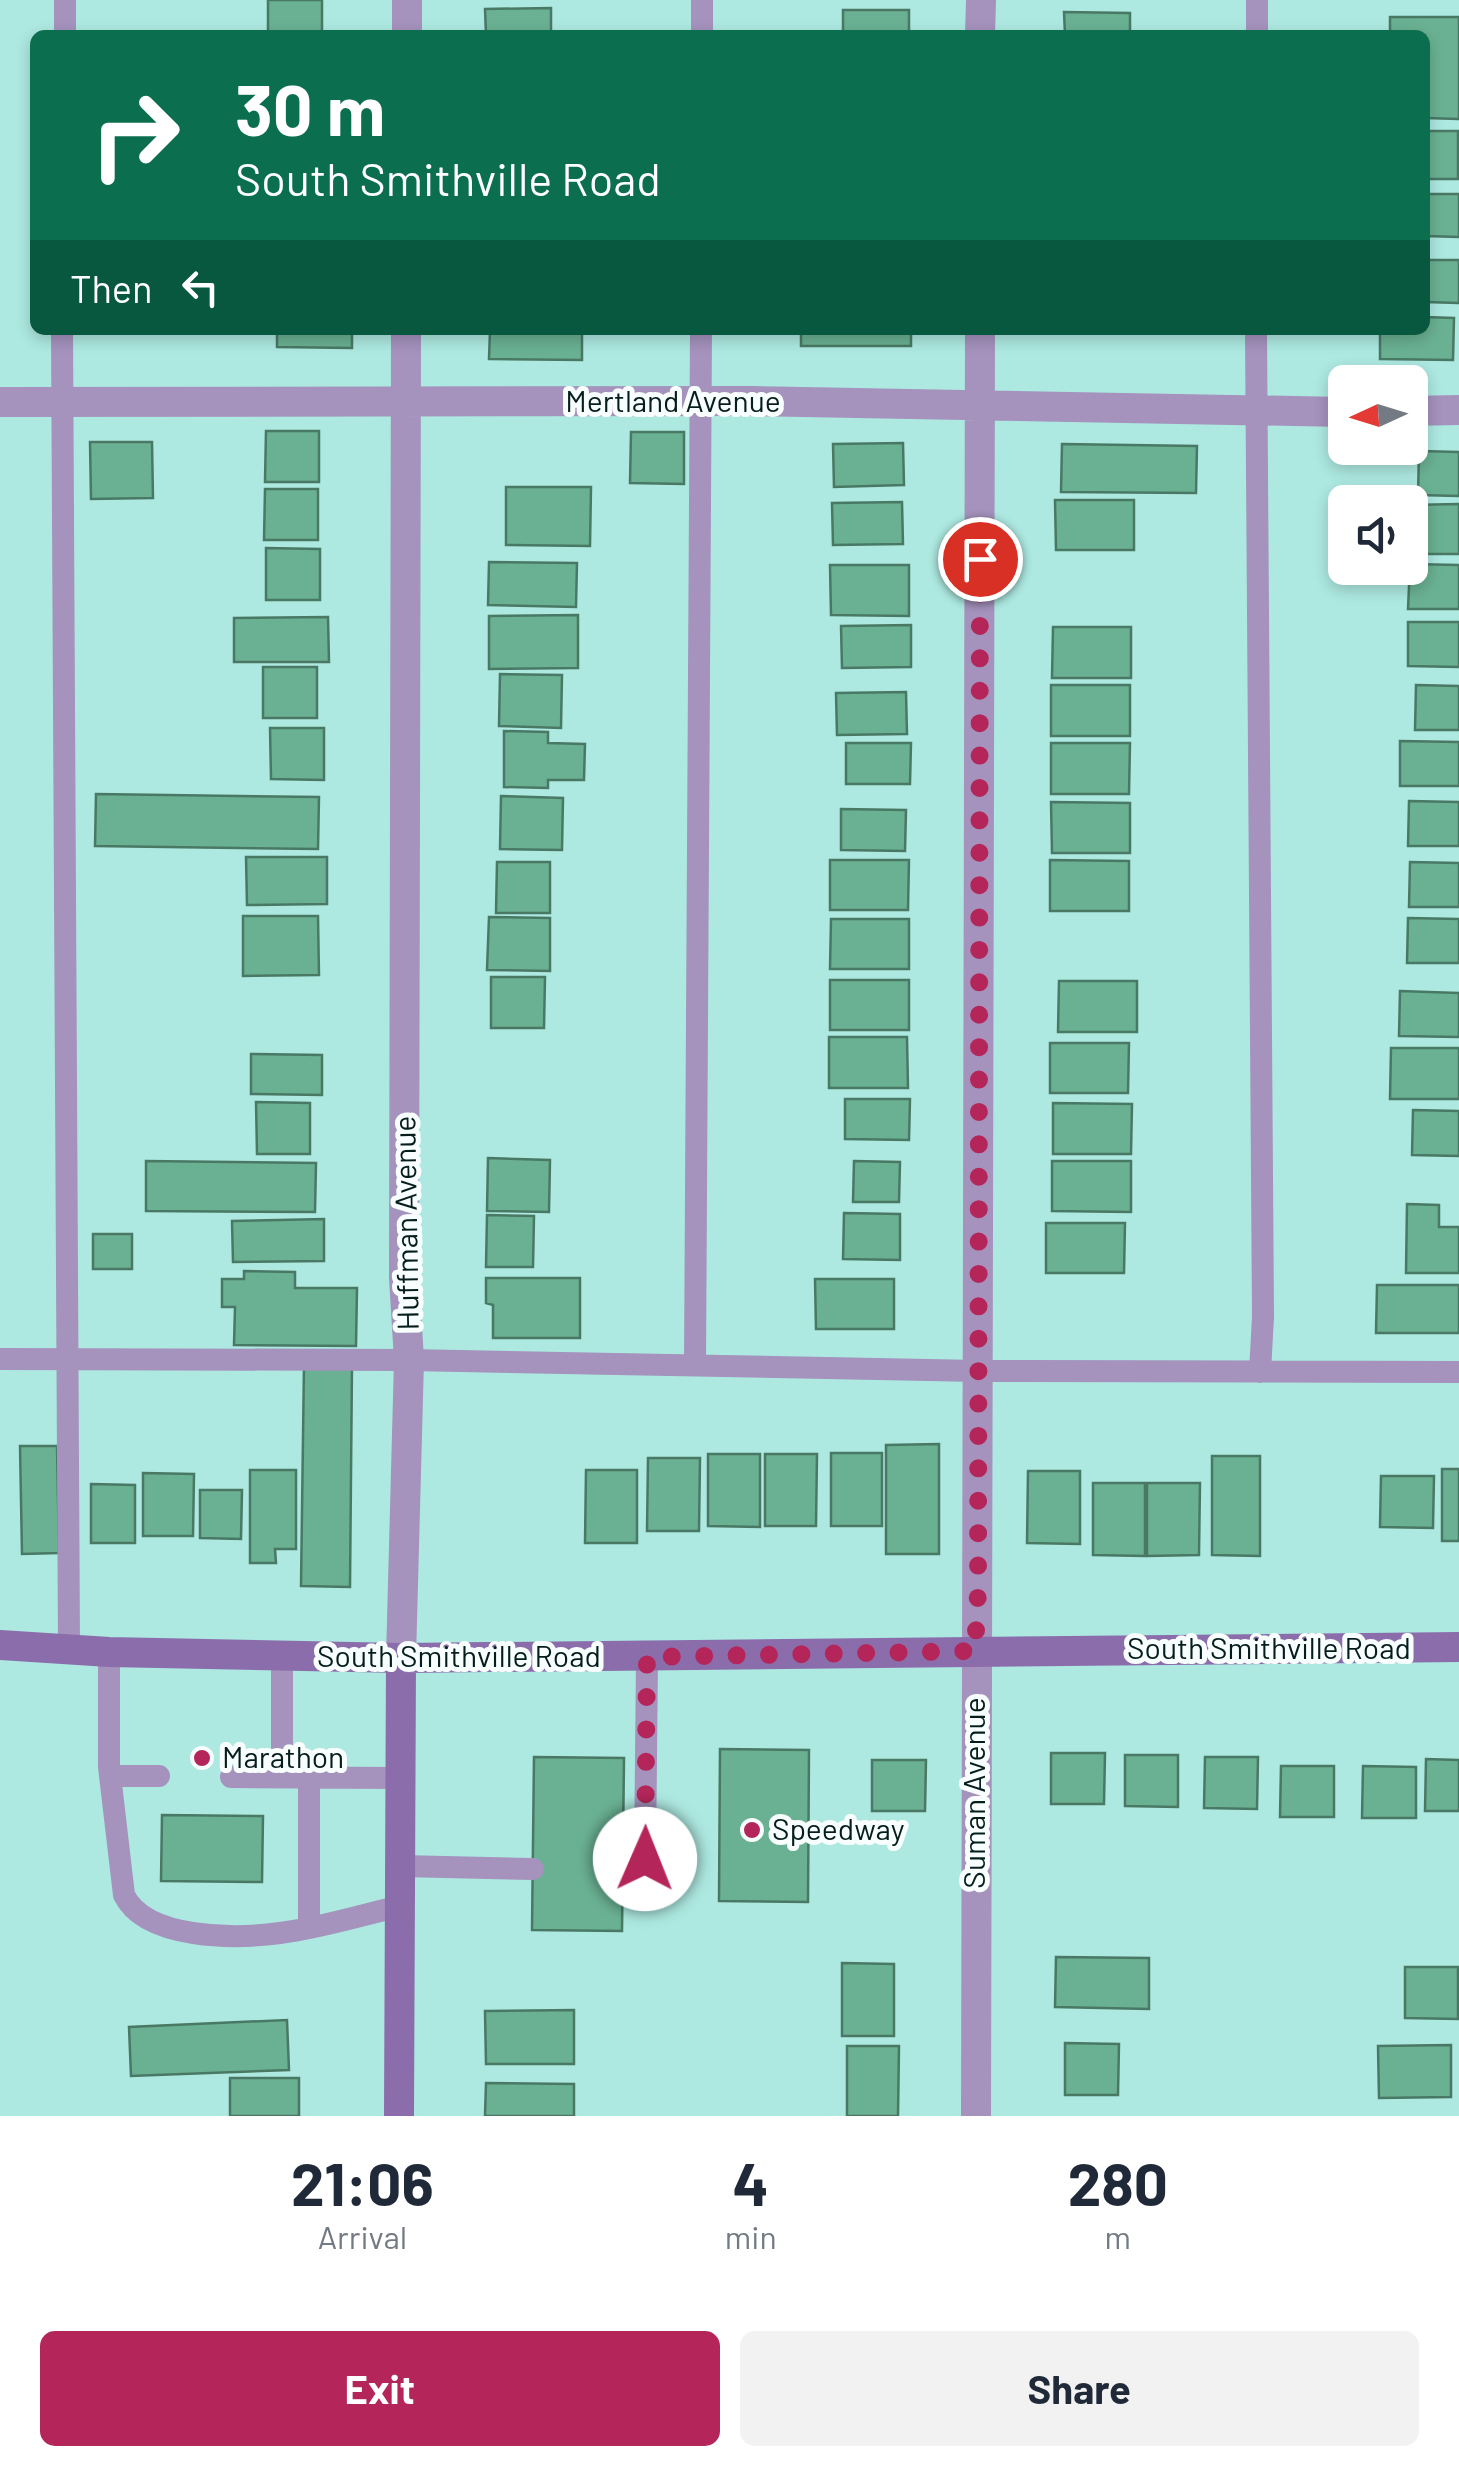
<!DOCTYPE html>
<html lang="en">
<head>
<meta charset="utf-8">
<style>
	:root { --surface:#fff; --page:#f2f2f3; --text:#1f2937; --muted:#747a83; --accent:#b42659 }
	body { margin:0; font-family:Barlow,sans-serif; background:var(--page); color:var(--text); height:100vh; display:flex; flex-direction:column; font-size:38px; white-space:nowrap }
	* { box-sizing:border-box; margin:0 }
	p { font-size:32px; color:var(--muted) }
	.icon { flex:none; width:55px; height:55px; fill:none; stroke:currentColor; stroke-width:2; stroke-linecap:round; stroke-linejoin:round }
	.map { position:relative; height:2116px; overflow:hidden }
	.sheet { display:flex; flex-direction:column; background:var(--surface); flex:1 }
	.sheet>* { flex:none }
	.banner { position:absolute; left:30px; top:30px; width:1400px; height:305px; border-radius:15px; box-shadow:0 5px 15px #0003; background:#0b6e4f; color:#fff; overflow:hidden }
	.needle { width:65px; rotate:266deg }
	.buttons { position:absolute; left:1328px; top:365px; display:grid; gap:20px }
	.buttons a { display:grid; place-items:center; width:100px; height:100px; border-radius:15px; background:var(--surface); box-shadow:0 5px 15px #0003; font-size:50px }
	.pin { position:absolute; display:grid; place-items:center; width:85px; height:85px; color:#fff; margin:-42px; border:5px solid #fff; border-radius:50%; box-shadow:0 2px 10px #0007 }
	.me { position:absolute; width:110px; margin:-55px; rotate:1deg; stroke-linejoin:round; filter:drop-shadow(0 0 8px #0008) }
	.turn { display:flex; align-items:center; gap:35px; height:210px; padding:0 40px; font-size:45px }
	.turn .icon { width:130px; height:130px; stroke-width:2.5 }
	.turn b { display:block; font-size:70px; line-height:85px }
	.then { display:flex; align-items:center; height:95px; padding:0 40px; background:#0003; gap:20px; font-size:38px }
	.eta { display:flex; justify-content:space-evenly; align-items:center; height:170px; text-align:center }
	.eta b { font-size:60px; font-weight:700; line-height:70px }
	.cta { display:flex; gap:20px; margin-top:auto; padding:20px 40px }
	.cta a { flex:1; height:115px; border-radius:15px; background:var(--accent); color:#fff; font-size:40px; font-weight:700; line-height:115px; text-align:center }
	.cta a+a { background:var(--page); color:var(--text) }
	.map>svg:first-child { display:block }
</style>
</head>
<body>
<div class="map">
<svg width="1459" height="2116" viewBox="0 0 1459 2116">
	<rect width="100%" height="100%" fill="#ade9e1"/>
	<!-- building -->
	<path fill="#6ab193" stroke="#497965" stroke-width="2.5" d="M 268,0 L 322,0 L 322,34 L 268,34 Z
		M 551,8 L 551,35 L 486,35 L 485,9 Z
		M 843,10 L 909,10 L 909,35 L 843,35 Z
		M 1064,12 L 1130,13 L 1130,35 L 1065,35 Z
		M 1390,17 L 1459,17 L 1459,119 L 1425,118 L 1425,35 L 1390,35 Z
		M 1425,131 L 1458,131 L 1458,179 L 1425,179 Z
		M 1425,194 L 1459,194 L 1459,237 L 1425,236 Z
		M 1425,260 L 1459,260 L 1459,303 L 1425,302 Z
		M 1425,317 L 1454,318 L 1453,360 L 1380,359 L 1380,330 L 1425,330 Z
		M 277,330 L 352,330 L 352,348 L 277,347 Z
		M 490,330 L 582,330 L 582,360 L 489,359 Z
		M 801,330 L 911,330 L 911,346 L 801,346 Z
		M 266,431 L 319,431 L 319,482 L 265,482 Z
		M 631,432 L 684,432 L 684,484 L 630,483 Z
		M 90,442 L 152,442 L 153,498 L 91,499 Z
		M 903,443 L 904,485 L 834,487 L 833,444 Z
		M 1062,444 L 1197,446 L 1196,493 L 1061,492 Z
		M 1419,451 L 1459,452 L 1459,496 L 1418,495 Z
		M 506,487 L 591,487 L 590,546 L 506,545 Z
		M 265,489 L 318,489 L 318,540 L 264,540 Z
		M 1055,500 L 1134,500 L 1134,550 L 1056,550 Z
		M 902,502 L 903,544 L 833,545 L 832,503 Z
		M 1459,504 L 1459,554 L 1410,554 L 1410,505 Z
		M 266,548 L 320,549 L 320,600 L 266,600 Z
		M 489,562 L 577,563 L 576,607 L 488,605 Z
		M 1410,564 L 1459,565 L 1459,609 L 1408,609 Z
		M 830,565 L 909,565 L 909,616 L 831,615 Z
		M 578,615 L 578,668 L 489,669 L 489,616 Z
		M 328,617 L 329,662 L 234,662 L 234,618 Z
		M 1408,622 L 1459,622 L 1459,667 L 1408,666 Z
		M 911,625 L 911,667 L 842,668 L 841,626 Z
		M 1053,627 L 1131,627 L 1131,678 L 1052,678 Z
		M 263,667 L 317,667 L 317,718 L 263,718 Z
		M 500,674 L 562,675 L 561,728 L 499,726 Z
		M 1051,685 L 1130,685 L 1130,736 L 1051,736 Z
		M 1416,685 L 1459,686 L 1459,730 L 1415,730 Z
		M 906,692 L 907,734 L 837,735 L 836,693 Z
		M 270,728 L 324,728 L 324,780 L 271,779 Z
		M 504,731 L 548,732 L 548,743 L 585,744 L 584,780 L 548,780 L 548,788 L 504,787 Z
		M 1400,741 L 1459,742 L 1459,786 L 1400,786 Z
		M 846,743 L 911,743 L 910,784 L 846,784 Z
		M 1051,743 L 1130,743 L 1129,794 L 1051,794 Z
		M 96,794 L 319,797 L 318,849 L 95,846 Z
		M 501,796 L 563,798 L 562,850 L 500,849 Z
		M 1409,801 L 1459,802 L 1459,846 L 1408,846 Z
		M 1051,802 L 1130,803 L 1130,853 L 1052,853 Z
		M 841,809 L 906,810 L 905,851 L 841,850 Z
		M 246,857 L 327,857 L 327,904 L 247,905 Z
		M 830,860 L 909,860 L 908,910 L 830,910 Z
		M 1050,860 L 1129,861 L 1129,911 L 1050,911 Z
		M 497,862 L 550,862 L 550,913 L 496,913 Z
		M 1410,862 L 1459,863 L 1459,907 L 1409,907 Z
		M 243,916 L 318,916 L 319,975 L 243,976 Z
		M 489,917 L 550,918 L 550,971 L 487,970 Z
		M 1408,918 L 1459,919 L 1459,963 L 1407,963 Z
		M 831,919 L 909,919 L 909,969 L 830,969 Z
		M 491,977 L 545,977 L 544,1028 L 491,1028 Z
		M 830,980 L 909,980 L 909,1030 L 830,1030 Z
		M 1059,981 L 1137,981 L 1137,1032 L 1058,1032 Z
		M 1400,991 L 1459,993 L 1459,1037 L 1399,1036 Z
		M 829,1037 L 907,1037 L 908,1088 L 829,1088 Z
		M 1050,1043 L 1129,1043 L 1128,1093 L 1050,1093 Z
		M 1391,1048 L 1459,1048 L 1459,1099 L 1390,1099 Z
		M 251,1054 L 322,1055 L 322,1095 L 251,1094 Z
		M 845,1099 L 910,1099 L 909,1140 L 845,1139 Z
		M 256,1102 L 310,1103 L 310,1154 L 257,1154 Z
		M 1053,1103 L 1132,1104 L 1131,1154 L 1053,1154 Z
		M 1413,1110 L 1459,1111 L 1459,1156 L 1412,1155 Z
		M 488,1158 L 550,1160 L 549,1212 L 487,1211 Z
		M 146,1161 L 316,1163 L 315,1212 L 146,1211 Z
		M 854,1161 L 900,1162 L 899,1202 L 853,1202 Z
		M 1052,1161 L 1131,1161 L 1131,1212 L 1052,1211 Z
		M 1407,1204 L 1439,1205 L 1439,1227 L 1459,1227 L 1459,1273 L 1406,1273 Z
		M 844,1213 L 900,1214 L 900,1260 L 843,1259 Z
		M 487,1215 L 534,1216 L 533,1267 L 486,1267 Z
		M 324,1219 L 324,1261 L 233,1262 L 232,1221 Z
		M 1046,1223 L 1125,1223 L 1124,1273 L 1046,1273 Z
		M 93,1234 L 132,1234 L 132,1269 L 93,1269 Z
		M 244,1271 L 295,1272 L 295,1288 L 357,1288 L 356,1346 L 234,1345 L 235,1307 L 222,1307 L 222,1279 L 244,1279 Z
		M 486,1278 L 580,1278 L 580,1338 L 493,1338 L 493,1305 L 486,1303 Z
		M 815,1279 L 894,1279 L 894,1329 L 816,1329 Z
		M 1377,1285 L 1459,1285 L 1459,1333 L 1376,1333 Z
		M 304,1364 L 352,1364 L 350,1587 L 301,1586 Z
		M 939,1444 L 939,1554 L 886,1554 L 886,1445 Z
		M 20,1446 L 57,1446 L 59,1553 L 22,1554 Z
		M 831,1453 L 882,1453 L 882,1526 L 831,1526 Z
		M 708,1454 L 760,1454 L 760,1527 L 708,1526 Z
		M 765,1454 L 817,1454 L 816,1526 L 765,1526 Z
		M 1212,1456 L 1260,1456 L 1260,1556 L 1212,1555 Z
		M 648,1458 L 700,1458 L 699,1531 L 647,1531 Z
		M 1442,1469 L 1459,1469 L 1459,1541 L 1442,1541 Z
		M 250,1470 L 296,1470 L 296,1549 L 275,1549 L 276,1563 L 250,1563 Z
		M 586,1470 L 637,1470 L 637,1543 L 585,1543 Z
		M 1028,1471 L 1080,1471 L 1080,1544 L 1027,1543 Z
		M 143,1473 L 194,1474 L 193,1536 L 143,1536 Z
		M 1381,1476 L 1434,1476 L 1433,1528 L 1380,1527 Z
		M 1093,1483 L 1145,1483 L 1145,1556 L 1093,1555 Z
		M 1147,1483 L 1200,1483 L 1199,1555 L 1147,1556 Z
		M 91,1484 L 135,1485 L 135,1543 L 91,1543 Z
		M 200,1490 L 242,1490 L 241,1539 L 200,1538 Z
		M 720,1749 L 809,1750 L 808,1902 L 719,1901 Z
		M 1051,1753 L 1105,1753 L 1104,1804 L 1051,1804 Z
		M 1125,1755 L 1178,1755 L 1178,1807 L 1125,1806 Z
		M 534,1757 L 624,1758 L 622,1931 L 532,1930 Z
		M 1205,1757 L 1258,1757 L 1257,1809 L 1204,1808 Z
		M 1426,1759 L 1459,1760 L 1459,1811 L 1425,1811 Z
		M 872,1760 L 926,1760 L 925,1811 L 872,1811 Z
		M 1281,1766 L 1334,1766 L 1334,1817 L 1280,1817 Z
		M 1363,1766 L 1416,1767 L 1416,1818 L 1362,1818 Z
		M 162,1815 L 263,1816 L 262,1882 L 161,1881 Z
		M 1056,1957 L 1149,1958 L 1149,2009 L 1055,2007 Z
		M 842,1963 L 894,1964 L 894,2036 L 842,2036 Z
		M 1405,1967 L 1458,1967 L 1458,2019 L 1405,2018 Z
		M 574,2010 L 574,2064 L 486,2064 L 485,2011 Z
		M 287,2020 L 289,2070 L 131,2076 L 129,2027 Z
		M 1065,2043 L 1119,2044 L 1118,2095 L 1065,2095 Z
		M 1451,2045 L 1451,2097 L 1379,2098 L 1378,2046 Z
		M 847,2046 L 899,2046 L 898,2116 L 847,2116 Z
		M 230,2078 L 299,2078 L 299,2116 L 230,2116 Z
		M 486,2083 L 574,2084 L 574,2116 L 485,2116 Z"/>
	<g fill="none" stroke-linecap="round" stroke-linejoin="round">
		<!-- lane -->
		<path stroke="#a592bd" stroke-width="22" d="M 65,35 L 65,0
			M 702,35 L 702,0
			M 1257,35 L 1257,0
			M 62,330 L 69,1649
			M 1256,330 L 1263,1317 L 1260,1372
			M 0,1359 L 409,1360 L 979,1371 L 1459,1372
			M 695,1365 L 701,330
			M 109,1652 L 109,1767 L 124,1895 C 146,1940 236,1939 280,1933 C 321,1928 361,1915 401,1906
			M 110,1776 L 159,1776
			M 231,1777 L 402,1778
			M 282,1777 L 282,1656
			M 401,1866 L 533,1869
			M 623,1870 L 645,1859 L 647,1657
			M 309,1926 L 309,1777"/>
		<!-- street -->
		<path stroke="#a592bd" stroke-width="30" d="M 407,35 L 407,0
			M 980,35 L 981,0
			M 0,402 L 753,401 L 1345,412
			M 1410,411 L 1459,410
			M 401,1658 L 409,1360 L 404,1278 L 406,330
			M 976,2116 L 980,330"/>
		<!-- secondary -->
		<path stroke="#8b6dac" stroke-width="30" d="M 0,1645 L 109,1652 L 401,1658 L 1459,1647
			M 399,2116 L 401,1658"/>
	</g>
	<g fill="none" stroke-linecap="round" stroke-linejoin="round">
		<!-- route -->
		<path stroke="#b42659" stroke-width="18" stroke-dasharray="0 32.4" d="M 645,1859 L 647,1657 L 975,1651 L 978,1592 L 980,559"/>
	</g>
	<!-- markers -->
	<g fill="#b42659" stroke="#f8fefd" stroke-width="4">
		<circle cx="202" cy="1758" r="10"/>
		<circle cx="752" cy="1830" r="10"/>
	</g>
	<g text-anchor="middle" stroke-width="10" stroke-linejoin="round" paint-order="stroke">
		<!-- street labels -->
		<g font-size="30" fill="#061e1b" stroke="#f8fefd">
			<text x="673" y="412">Mertland Avenue</text>
			<text transform="translate(407 1223) rotate(-91)" y="10">Huffman Avenue</text>
			<text x="1269" y="1659">South Smithville Road</text>
			<text x="459" y="1667">South Smithville Road</text>
			<text transform="translate(975 1793) rotate(-90)" y="10">Suman Avenue</text>
		</g>
		<!-- poi labels -->
		<g font-size="30" fill="#061e1b" stroke="#f8fefd" text-anchor="start">
			<text x="222" y="1768">Marathon</text>
			<text x="772" y="1840">Speedway</text>
		</g>
	</g>
</svg>
<div class="buttons">
<a><svg class="needle" viewBox="-14 -14 28 28"><path d="M0-13l5 13h-10z" fill="#e53935"/><path d="M0 13l5-13h-10z" fill="#747a83"/></svg></a>
<a><svg class="icon" aria-label="sound" viewBox="0 0 24 24"><path d="M4 9h4l5-4v14l-5-4H4zM17 9q2 3 0 6"/></svg></a>
</div>
<div class="pin" style="left:980px;top:559px;background:#d93025"><svg class="icon" aria-label="arrive" viewBox="0 0 24 24"><path d="M6 21V4h12l-3 4 3 4H6"/></svg></div>
<svg class="me" style="left:645px;top:1859px" viewBox="-20 -20 40 40"><circle r="19" fill="#fff"/><path d="M0-13L10 11 0 6-10 11z" fill="#b42659"/></svg>
<div class="banner">
<div class="turn"><svg class="icon" aria-label="right" viewBox="0 0 24 24"><path d="M7 20v-9h11M14 6l5 5-5 5"/></svg><div><b>30 m</b>South Smithville Road</div></div>
<div class="then">Then<svg class="icon" aria-label="left" viewBox="0 0 24 24"><path d="M17 20v-9H6M10 6l-5 5 5 5"/></svg></div>
</div>
</div>
<section class="sheet">
<div class="eta">
<div><b>21:06</b><p>Arrival</p></div>
<div><b>4</b><p>min</p></div>
<div><b>280</b><p>m</p></div>
</div>
<div class="cta"><a>Exit</a><a>Share</a></div>
</section>
</body>
</html>
